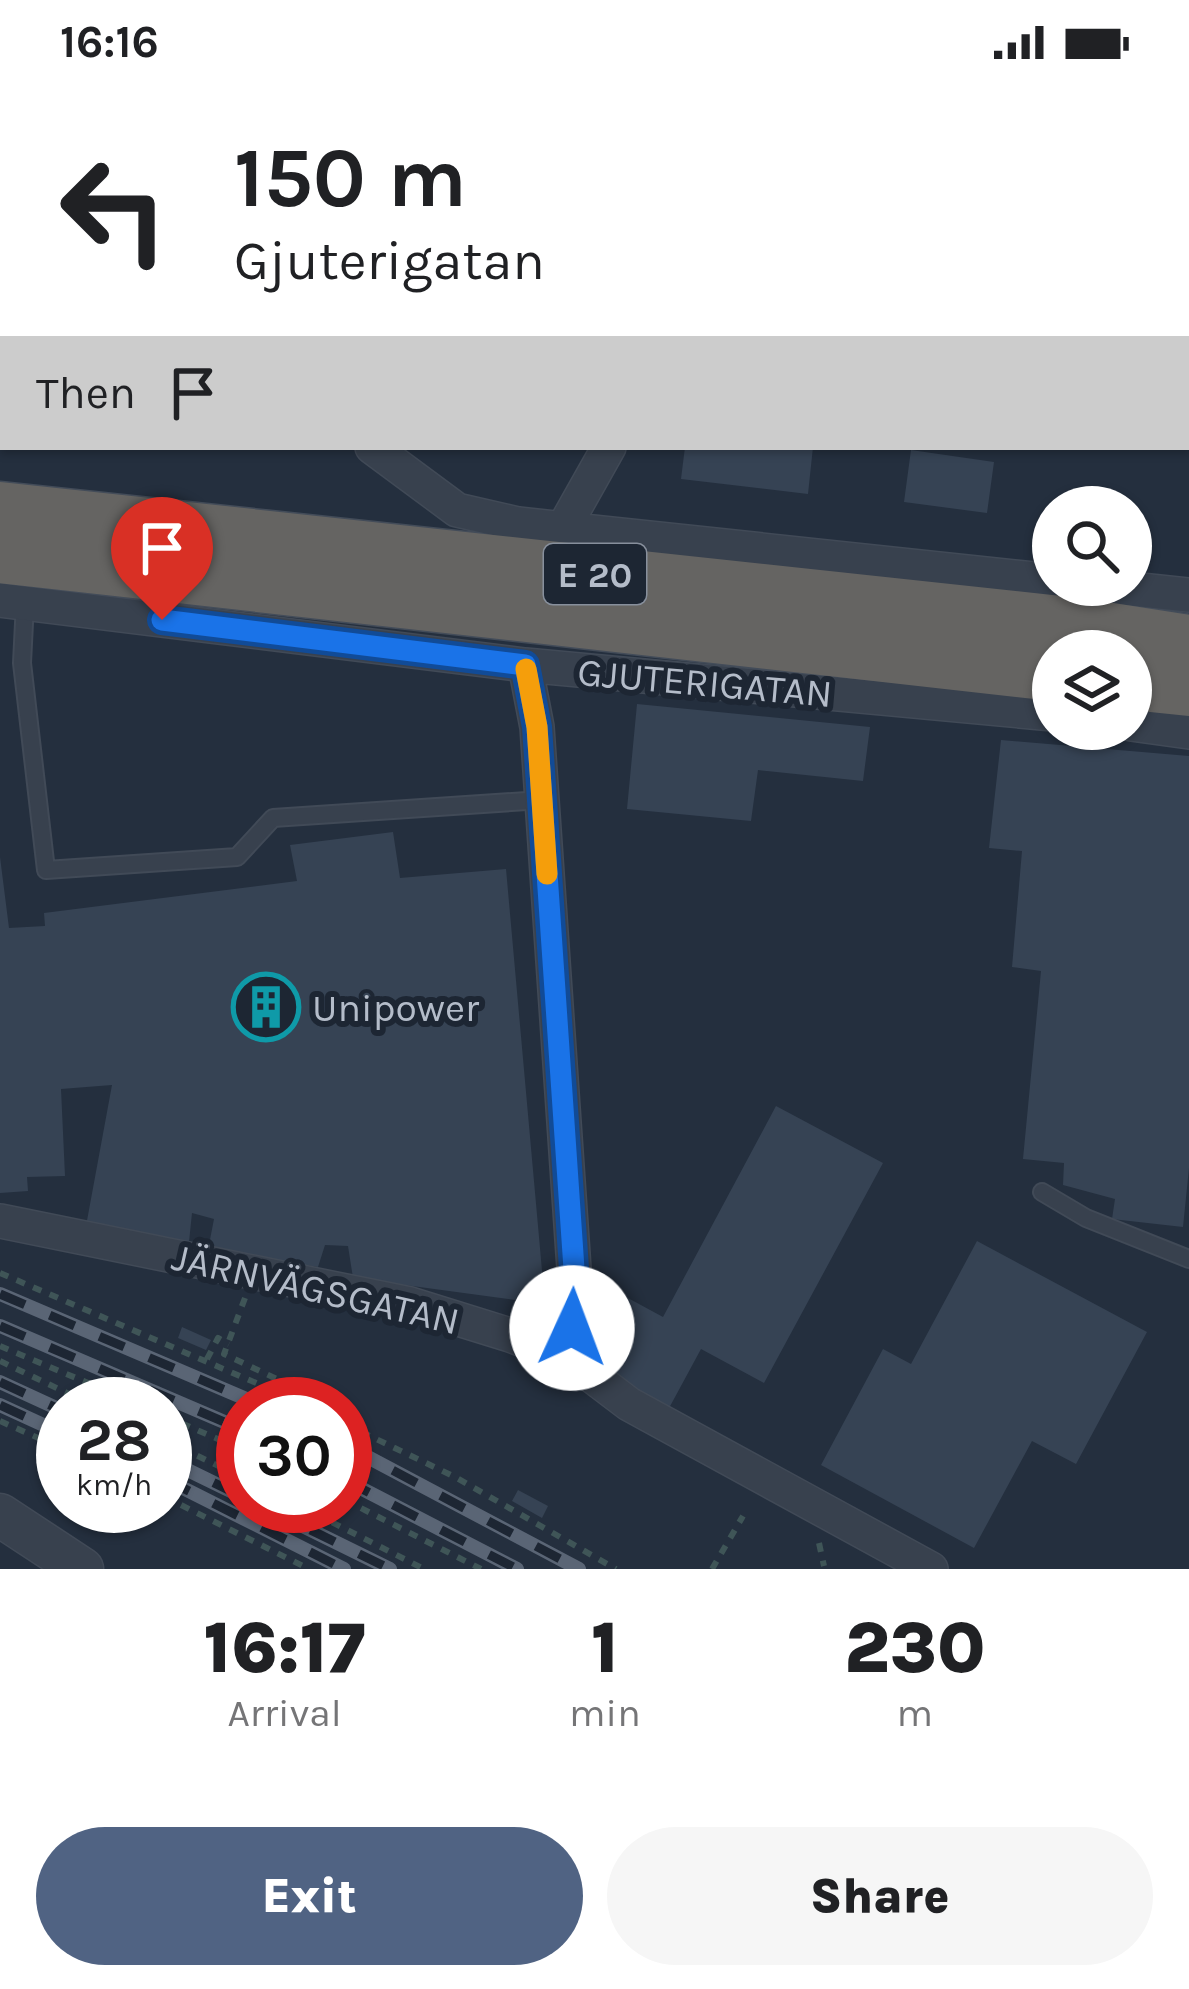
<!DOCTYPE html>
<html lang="en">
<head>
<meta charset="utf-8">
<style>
	:root { --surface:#fff; --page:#f6f6f6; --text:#202124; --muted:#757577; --accent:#506383 }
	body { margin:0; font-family:Karla,sans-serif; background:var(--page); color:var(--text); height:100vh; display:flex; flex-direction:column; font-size:45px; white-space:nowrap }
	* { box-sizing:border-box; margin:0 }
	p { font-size:39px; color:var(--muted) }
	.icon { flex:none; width:66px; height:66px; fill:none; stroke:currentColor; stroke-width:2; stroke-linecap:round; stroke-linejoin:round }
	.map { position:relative; height:1485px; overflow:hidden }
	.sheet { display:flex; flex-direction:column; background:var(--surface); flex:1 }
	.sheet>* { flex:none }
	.hud { position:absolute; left:0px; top:0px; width:1191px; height:366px; box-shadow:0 3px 9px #0004; background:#fff; color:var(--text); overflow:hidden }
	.buttons { position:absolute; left:1032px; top:402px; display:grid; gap:24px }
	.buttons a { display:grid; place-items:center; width:120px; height:120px; border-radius:50%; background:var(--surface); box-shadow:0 3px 9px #0004; font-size:60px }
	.speed { position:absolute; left:36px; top:1293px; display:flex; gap:24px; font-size:60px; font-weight:700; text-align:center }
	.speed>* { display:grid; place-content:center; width:156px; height:156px; border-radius:50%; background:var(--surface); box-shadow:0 3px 9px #0004; line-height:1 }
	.speed small { font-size:30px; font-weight:400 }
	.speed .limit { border:18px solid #d22; background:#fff; color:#111 }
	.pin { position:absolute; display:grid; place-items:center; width:102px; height:102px; color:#fff; margin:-123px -51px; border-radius:50% 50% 50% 0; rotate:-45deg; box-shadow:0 0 12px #0007 }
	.pin .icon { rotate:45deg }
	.me { position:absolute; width:132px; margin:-66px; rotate:2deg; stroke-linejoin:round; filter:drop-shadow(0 0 9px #0008) }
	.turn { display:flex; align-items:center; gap:42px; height:252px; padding:0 36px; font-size:54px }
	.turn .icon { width:156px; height:156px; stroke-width:2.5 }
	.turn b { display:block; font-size:84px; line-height:102px }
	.then { display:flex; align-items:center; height:114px; padding:0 36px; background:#0003; gap:24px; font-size:45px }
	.eta { display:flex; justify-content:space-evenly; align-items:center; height:204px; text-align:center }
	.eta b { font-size:72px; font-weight:800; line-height:84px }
	.action { display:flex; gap:24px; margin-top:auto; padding:24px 36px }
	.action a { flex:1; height:138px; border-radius:72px; background:var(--accent); color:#fff; font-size:48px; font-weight:800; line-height:138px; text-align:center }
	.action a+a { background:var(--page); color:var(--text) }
	.status { display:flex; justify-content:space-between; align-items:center; height:84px; padding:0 60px; background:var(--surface); direction:ltr }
	.status svg { height:33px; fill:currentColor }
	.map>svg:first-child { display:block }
</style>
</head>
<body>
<div class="status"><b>16:16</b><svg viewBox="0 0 49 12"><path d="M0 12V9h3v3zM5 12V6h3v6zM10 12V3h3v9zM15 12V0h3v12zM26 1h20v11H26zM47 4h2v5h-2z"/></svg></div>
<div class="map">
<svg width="1189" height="1485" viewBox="0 0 1189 1485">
	<rect width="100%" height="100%" fill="#242f3e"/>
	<!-- building -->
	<path fill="#364354" d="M 685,363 L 813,363 L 808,410 L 681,395 Z
		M 911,366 L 994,378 L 987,429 L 904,418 Z
		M 637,620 L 870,643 L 863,697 L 758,686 L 751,737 L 627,725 Z
		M 1001,656 L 1189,672 L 1189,1084 L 1183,1143 L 1112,1135 L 1115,1115 L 1063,1101 L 1064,1079 L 1023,1075 L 1041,887 L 1012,883 L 1022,767 L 989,764 Z
		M 393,748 L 400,794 L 506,785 L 545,1220 L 353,1194 L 348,1162 L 325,1161 L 318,1183 L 208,1166 L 214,1135 L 192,1129 L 189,1158 L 86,1142 L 112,1001 L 61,1005 L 65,1092 L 27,1093 L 28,1107 L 0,1109 L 0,773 L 9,844 L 45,842 L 44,829 L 297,797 L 290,761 Z
		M 776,1022 L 883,1079 L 764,1299 L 701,1265 L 668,1326 L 627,1304 L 602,1265 L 600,1234 L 615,1207 L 663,1233 Z
		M 977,1157 L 1147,1248 L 1076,1380 L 1032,1357 L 974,1464 L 821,1381 L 883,1265 L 911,1280 Z
		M 182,1243 L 211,1256 L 206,1266 L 178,1254 Z
		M 518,1406 L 548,1422 L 542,1434 L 512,1417 Z"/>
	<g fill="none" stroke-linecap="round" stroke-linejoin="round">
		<defs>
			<path id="service" d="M 25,519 L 22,579 L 46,786 L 237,773 L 273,734 L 542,716
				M 1042,1108 L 1086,1134 L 1189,1175"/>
			<path id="minor" d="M 239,3 L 242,0
				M 1021,3 L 1023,0
				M 0,39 L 3,42
				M 1188,89 L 1189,89
				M 372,363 L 457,426 L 518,440 L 1053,497
				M 564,443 L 609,363
				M 1094,501 L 1189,511
				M 0,516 L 525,581 L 1053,630
				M 525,581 L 537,643 L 576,1214 L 567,1273
				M 1131,640 L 1189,648
				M 0,1137 L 410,1220 L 510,1251 L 567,1273 L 629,1320 L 931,1485"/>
			<path id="tertiary" d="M 0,1431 L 82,1485"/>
			<path id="trunk" d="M 0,425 L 1079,541 L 1189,558
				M 0,472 L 1053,590
				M 1131,599 L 1189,605"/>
		</defs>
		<!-- service casing -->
		<use href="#service" stroke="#414a57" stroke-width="20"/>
		<!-- minor casing -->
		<use href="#minor" stroke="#414a57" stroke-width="36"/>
		<!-- tertiary casing -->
		<use href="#tertiary" stroke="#414a57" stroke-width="45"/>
		<!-- trunk casing -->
		<use href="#trunk" stroke="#434c59" stroke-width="57"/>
		<!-- path -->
		<path stroke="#3f5557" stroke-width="6" stroke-dasharray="9 9" stroke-linecap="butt" d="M 0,1189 L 305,1320
			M 245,1214 L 224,1270 L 319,1315 L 317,1320
			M 0,1262 L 138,1320
			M 207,1275 L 218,1254 L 229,1260
			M 0,1277 L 90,1320
			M 165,1332 L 243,1366
			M 0,1337 L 63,1365
			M 345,1340 L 455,1393 L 616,1485
			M 165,1356 L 243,1394
			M 165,1413 L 309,1485
			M 345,1416 L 481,1485
			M 300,1422 L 424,1485
			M 819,1459 L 824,1482
			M 712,1485 L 743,1432"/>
		<!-- service -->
		<use href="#service" stroke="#38414e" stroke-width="16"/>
		<!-- minor -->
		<use href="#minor" stroke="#38414e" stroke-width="33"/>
		<!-- tertiary -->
		<use href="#tertiary" stroke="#38414e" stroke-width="42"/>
		<!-- trunk -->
		<use href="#trunk" stroke="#656462" stroke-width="54"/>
		<defs>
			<path id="rail" d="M 0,1210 L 258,1320
				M 0,1242 L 243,1346
				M 0,1298 L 63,1327
				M 0,1321 L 63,1350
				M 345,1361 L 579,1485
				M 165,1375 L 243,1413
				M 165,1395 L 344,1485
				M 345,1396 L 517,1485
				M 262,1422 L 390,1485"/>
		</defs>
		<!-- rail casing -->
		<use href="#rail" stroke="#5a6575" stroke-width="14"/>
		<!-- rail -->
		<use href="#rail" stroke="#1d2633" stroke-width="9" stroke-dasharray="27" stroke-linecap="butt"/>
	</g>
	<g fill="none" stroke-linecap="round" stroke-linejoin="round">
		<defs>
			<path id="route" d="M 162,536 L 525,581 L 537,643 L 576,1214 L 572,1244"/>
		</defs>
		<!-- route casing -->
		<use href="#route" stroke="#114b97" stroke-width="30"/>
		<!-- route -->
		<use href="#route" stroke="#1a73e8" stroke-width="21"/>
		<!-- slow -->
		<path stroke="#f59e0b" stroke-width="21" d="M 526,585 L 537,643 L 547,790"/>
	</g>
	<!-- icons -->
	<defs>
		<symbol id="building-ring" viewBox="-11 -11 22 22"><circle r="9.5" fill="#1d2633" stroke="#0f9aa8" stroke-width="1.5"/><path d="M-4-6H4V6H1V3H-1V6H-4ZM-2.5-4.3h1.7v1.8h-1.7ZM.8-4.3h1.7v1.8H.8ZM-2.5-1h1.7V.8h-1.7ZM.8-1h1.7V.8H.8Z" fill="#0f9aa8"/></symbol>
	</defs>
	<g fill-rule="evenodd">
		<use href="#building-ring" x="228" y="885" width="76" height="76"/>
	</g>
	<g text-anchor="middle" stroke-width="12" stroke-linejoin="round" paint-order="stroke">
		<!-- shield labels -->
		<rect fill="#1d2633" stroke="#878f9c" stroke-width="3" x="544" y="460" width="102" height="60" rx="9"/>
		<g font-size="36" font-weight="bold" fill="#b4bcc9">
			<text x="595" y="503">E 20</text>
		</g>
		<!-- street labels -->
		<g font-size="39" fill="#b4bcc9" stroke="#1d2633">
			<text transform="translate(705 598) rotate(5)" y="14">GJUTERIGATAN</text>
			<text transform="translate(316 1204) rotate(13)" y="14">JÄRNVÄGSGATAN</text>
		</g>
		<!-- poi labels -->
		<g font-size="39" fill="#b4bcc9" stroke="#1d2633" text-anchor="start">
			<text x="312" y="937">Unipower</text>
		</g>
	</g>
</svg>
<div class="buttons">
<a><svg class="icon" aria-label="search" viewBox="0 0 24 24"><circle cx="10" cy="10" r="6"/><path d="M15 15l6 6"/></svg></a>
<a><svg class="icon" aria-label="layers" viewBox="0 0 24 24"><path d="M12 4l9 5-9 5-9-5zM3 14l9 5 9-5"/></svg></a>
</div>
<div class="speed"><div>28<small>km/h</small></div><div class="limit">30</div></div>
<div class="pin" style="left:162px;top:536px;background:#d93025"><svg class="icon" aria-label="arrive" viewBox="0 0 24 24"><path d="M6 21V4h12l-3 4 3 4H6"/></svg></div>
<svg class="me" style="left:572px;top:1244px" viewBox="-20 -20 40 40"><circle r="19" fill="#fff"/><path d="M0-13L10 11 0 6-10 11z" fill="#1a73e8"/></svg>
<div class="hud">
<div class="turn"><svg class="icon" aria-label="left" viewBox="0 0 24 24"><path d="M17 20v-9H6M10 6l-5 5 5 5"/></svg><div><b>150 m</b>Gjuterigatan</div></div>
<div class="then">Then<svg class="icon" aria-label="arrive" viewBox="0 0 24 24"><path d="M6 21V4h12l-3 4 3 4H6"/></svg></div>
</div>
</div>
<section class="sheet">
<div class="eta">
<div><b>16:17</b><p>Arrival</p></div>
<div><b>1</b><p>min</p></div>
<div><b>230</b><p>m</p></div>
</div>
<div class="action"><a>Exit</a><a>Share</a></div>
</section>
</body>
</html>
